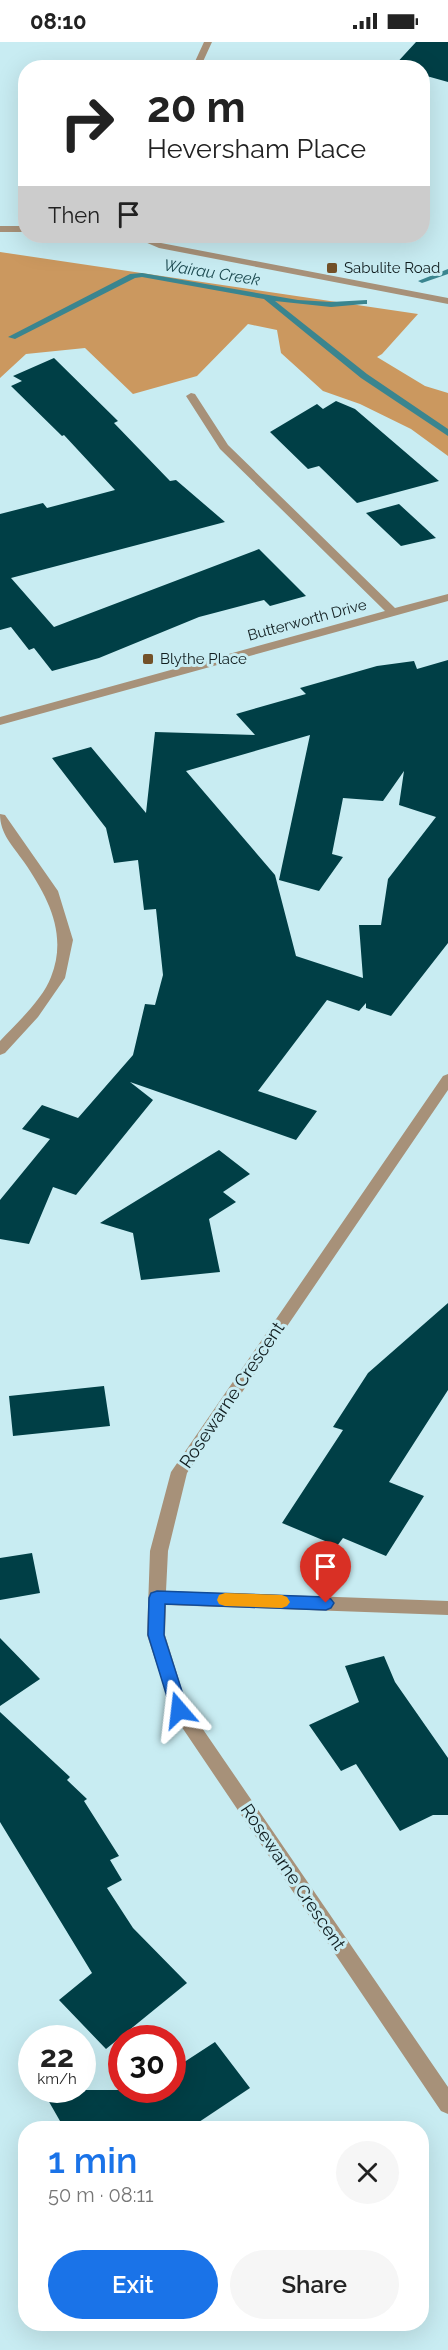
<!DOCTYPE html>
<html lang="en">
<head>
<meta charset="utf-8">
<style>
	:root { --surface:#fff; --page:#f6f6f6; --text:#222; --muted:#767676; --accent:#1a73e8 }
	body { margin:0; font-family:Raleway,sans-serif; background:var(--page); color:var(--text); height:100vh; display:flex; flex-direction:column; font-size:22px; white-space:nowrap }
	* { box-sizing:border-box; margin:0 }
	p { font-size:20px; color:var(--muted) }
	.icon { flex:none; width:33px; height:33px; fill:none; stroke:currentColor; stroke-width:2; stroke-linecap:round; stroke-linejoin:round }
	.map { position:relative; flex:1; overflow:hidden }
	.panel { position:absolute; left:18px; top:2079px; width:411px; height:210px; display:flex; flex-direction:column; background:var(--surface); border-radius:24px; box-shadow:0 6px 24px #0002 }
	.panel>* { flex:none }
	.banner { position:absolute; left:18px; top:18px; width:412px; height:183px; border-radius:24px; box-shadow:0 6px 24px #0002; background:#fff; color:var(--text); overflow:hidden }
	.speed { position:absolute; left:18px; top:1983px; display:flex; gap:12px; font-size:30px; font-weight:700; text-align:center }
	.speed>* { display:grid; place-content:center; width:78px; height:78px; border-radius:50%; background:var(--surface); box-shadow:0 6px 24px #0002; line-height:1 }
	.speed small { font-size:15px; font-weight:400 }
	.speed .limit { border:9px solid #d22; background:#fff; color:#111 }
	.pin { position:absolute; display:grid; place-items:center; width:51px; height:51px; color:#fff; margin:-62px -26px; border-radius:50% 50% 50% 0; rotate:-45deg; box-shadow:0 0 6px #0007 }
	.pin .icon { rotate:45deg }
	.me { position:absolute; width:66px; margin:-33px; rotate:343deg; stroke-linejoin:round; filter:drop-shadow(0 0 4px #0008) }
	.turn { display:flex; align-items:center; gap:21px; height:126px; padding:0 30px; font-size:27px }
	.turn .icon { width:78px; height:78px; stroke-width:2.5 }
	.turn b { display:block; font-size:42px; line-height:51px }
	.then { display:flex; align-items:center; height:57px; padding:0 30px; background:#0003; gap:12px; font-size:22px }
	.round { display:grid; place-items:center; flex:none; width:63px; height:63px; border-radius:32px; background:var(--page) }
	.head { display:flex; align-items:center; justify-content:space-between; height:102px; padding:0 30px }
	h1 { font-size:36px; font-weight:600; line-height:45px; color:var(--accent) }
	.primary-button { display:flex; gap:12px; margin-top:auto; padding:12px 30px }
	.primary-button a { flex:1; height:69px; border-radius:36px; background:var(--accent); color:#fff; font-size:24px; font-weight:600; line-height:69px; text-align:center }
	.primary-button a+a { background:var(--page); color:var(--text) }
	.status { display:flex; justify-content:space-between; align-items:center; height:42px; padding:0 30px; background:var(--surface); direction:ltr }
	.status svg { height:16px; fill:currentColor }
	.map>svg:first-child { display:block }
</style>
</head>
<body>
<div class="status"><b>08:10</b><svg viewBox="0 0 49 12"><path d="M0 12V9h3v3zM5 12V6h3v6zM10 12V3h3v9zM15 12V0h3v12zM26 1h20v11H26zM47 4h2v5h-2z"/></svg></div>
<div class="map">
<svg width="448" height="2308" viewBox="0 0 448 2308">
	<rect width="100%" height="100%" fill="#c8ecf2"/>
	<!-- forest -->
	<path fill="#cb985f" d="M 0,210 L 418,272 L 382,312 L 377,315 L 425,344 L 448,351 L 448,414 L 411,387 L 360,362 L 323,349 L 281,311 L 277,288 L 248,282 L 197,334 L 133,352 L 85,306 L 26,312 L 0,336 Z"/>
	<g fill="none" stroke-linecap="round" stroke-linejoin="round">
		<!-- stream -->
		<path fill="#3a858f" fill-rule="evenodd" d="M 448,227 L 448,232 L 422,241 L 418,239 Z
			M 142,231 L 298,258 L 331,260 L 367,258 L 367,262 L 364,262 L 331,265 L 275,259 L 367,332 L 448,387 L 448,394 L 361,336 L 264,257 L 142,235 L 135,236 L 15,297 L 8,295 L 130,232 Z"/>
	</g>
	<!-- building -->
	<path fill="#003f46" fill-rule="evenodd" d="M 416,0 L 448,0 L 448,40 L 423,33 L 423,26 L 393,25 Z
		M 54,316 L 118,379 L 114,381 L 170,439 L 176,438 L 225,480 L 11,536 L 54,585 L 259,507 L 306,554 L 270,564 L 264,558 L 199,575 L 99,616 L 52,629 L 34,606 L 29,608 L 11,585 L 0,588 L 0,472 L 43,461 L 47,466 L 115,448 L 64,393 L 62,394 L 11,344 L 22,339 L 13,334 Z
		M 336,359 L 355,367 L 439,439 L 357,461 L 319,424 L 308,427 L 270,390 L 317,362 L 323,367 Z
		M 399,462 L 436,496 L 401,504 L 366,471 Z
		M 448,618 L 448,901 L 391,974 L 366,966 L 366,961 L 359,969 L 327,958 L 258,1049 L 317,1069 L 296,1098 L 130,1040 L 153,1058 L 76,1153 L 53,1145 L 29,1202 L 0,1197 L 0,1158 L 50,1097 L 22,1087 L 42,1063 L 78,1076 L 133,1013 L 145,962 L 155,963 L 163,933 L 156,867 L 144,868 L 138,818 L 114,821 L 106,786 L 52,716 L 91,705 L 146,771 L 155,690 L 255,693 L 236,672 L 306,652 L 300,646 L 377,624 L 414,619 L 417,627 ZM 310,693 L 279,838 L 319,849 L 343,815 L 332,812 L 343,756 L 383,759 L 404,729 L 399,763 L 436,775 L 388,837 L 381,883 L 359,883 L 363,936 L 296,914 L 275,833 L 186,729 Z
		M 219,1108 L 250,1132 L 223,1150 L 236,1160 L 209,1177 L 220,1230 L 141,1238 L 133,1191 L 100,1181 Z
		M 448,1261 L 448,1348 L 389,1440 L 424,1454 L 386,1514 L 343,1496 L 337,1504 L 282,1481 L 343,1388 L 333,1385 L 368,1331 Z
		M 104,1344 L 110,1384 L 13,1394 L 9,1354 Z
		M 32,1511 L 40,1551 L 0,1558 L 0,1516 Z
		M 0,1596 L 40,1637 L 0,1664 Z
		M 384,1614 L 395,1640 L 448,1716 L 448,1773 L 433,1773 L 400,1789 L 356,1722 L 341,1729 L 309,1683 L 359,1660 L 345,1624 Z
		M 0,1670 L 70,1735 L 67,1738 L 87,1757 L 84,1759 L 119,1814 L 110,1818 L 122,1838 L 107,1846 L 133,1886 L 187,1941 L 106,2007 L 59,1958 L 92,1931 L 0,1780 Z
		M 215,2000 L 250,2046 L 190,2086 L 64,2086 L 48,2058 L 67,2048 L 172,2048 L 172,2028 Z"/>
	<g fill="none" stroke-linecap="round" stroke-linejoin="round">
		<!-- minor -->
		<path fill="#a79179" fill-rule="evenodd" d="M 204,0 L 212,0 L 200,26 L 192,26 Z
			M 0,184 L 26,184 L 26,190 L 0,190 Z
			M 131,194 L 143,194 L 161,201 L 448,256 L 448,262 L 159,206 Z
			M 191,351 L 195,352 L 228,403 L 395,566 L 448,552 L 448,559 L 0,683 L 0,675 L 385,569 L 220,407 L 186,354 Z
			M 0,772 L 5,773 L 58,849 L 73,898 L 65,936 L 38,975 L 5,1011 L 0,1013 L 0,999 C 16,982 43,957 51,935 C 68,892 48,855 24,820 C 13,804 0,792 0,772 Z
			M 448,1032 L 448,1048 L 187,1431 L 168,1509 L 166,1549 L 448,1559 L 448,1573 L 166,1563 L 165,1593 L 187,1664 L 448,2045 L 448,2072 L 441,2069 L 173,1672 L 147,1593 L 150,1509 L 171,1430 L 443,1034 Z"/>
	</g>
	<!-- route -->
	<path fill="#1a73e8" stroke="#114b97" stroke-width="1.5" d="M 157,1549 L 326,1555 L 331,1557 L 334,1561 L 331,1566 L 326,1568 L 165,1562 L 164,1593 L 188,1668 L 185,1672 L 179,1674 L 174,1672 L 171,1668 L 148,1593 L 149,1556 L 151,1551 Z"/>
	<!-- slow -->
	<path fill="#f59e0b" d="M 225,1551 L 282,1553 L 287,1555 L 290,1560 L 287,1564 L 282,1566 L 225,1564 L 219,1562 L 217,1558 L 219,1553 Z"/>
	<!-- markers -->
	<g fill="#735129" stroke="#c8ecf2" stroke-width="2">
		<rect x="326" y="220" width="12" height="12" rx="3"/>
		<rect x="142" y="611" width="12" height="12" rx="3"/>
	</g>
	<g text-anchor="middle" stroke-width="6" stroke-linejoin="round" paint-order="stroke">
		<!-- far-poi labels -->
		<g font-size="15" fill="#111e20" stroke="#c8ecf2" text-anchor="start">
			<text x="344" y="231">Sabulite Road</text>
			<text x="160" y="622">Blythe Place</text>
		</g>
		<!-- far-street labels -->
		<g font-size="15" fill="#111e20" stroke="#c8ecf2">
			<text transform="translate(307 578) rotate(-15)" y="5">Butterworth Drive</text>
		</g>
		<!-- far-water labels -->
		<g font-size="16" font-style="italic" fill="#1a484e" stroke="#c8ecf2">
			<text transform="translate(212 230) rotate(9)" y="6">Wairau Creek</text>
		</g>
		<!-- street labels -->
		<g font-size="18" fill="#111e20" stroke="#c8ecf2">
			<text transform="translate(232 1353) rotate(-56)" y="6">Rosewarne Crescent</text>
			<text transform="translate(293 1835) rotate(56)" y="6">Rosewarne Crescent</text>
		</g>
	</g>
</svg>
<div class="speed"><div>22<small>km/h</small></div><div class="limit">30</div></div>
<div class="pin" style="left:326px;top:1561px;background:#d93025"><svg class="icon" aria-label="arrive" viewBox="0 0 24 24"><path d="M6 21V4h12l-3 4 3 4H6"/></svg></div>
<svg class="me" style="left:179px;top:1668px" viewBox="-20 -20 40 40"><path d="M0-17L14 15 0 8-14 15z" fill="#1a73e8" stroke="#fff" stroke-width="4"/></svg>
<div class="banner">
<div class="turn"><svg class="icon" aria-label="right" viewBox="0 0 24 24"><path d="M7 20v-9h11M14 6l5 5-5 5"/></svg><div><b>20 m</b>Heversham Place</div></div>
<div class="then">Then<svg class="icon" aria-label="arrive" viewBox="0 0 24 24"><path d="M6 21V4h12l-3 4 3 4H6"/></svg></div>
</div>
<section class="panel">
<div class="head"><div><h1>1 min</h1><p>50 m · 08:11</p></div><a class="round"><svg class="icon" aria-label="close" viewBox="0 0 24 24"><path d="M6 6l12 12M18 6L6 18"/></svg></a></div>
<div class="primary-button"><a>Exit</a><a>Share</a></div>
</section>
</div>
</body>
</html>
